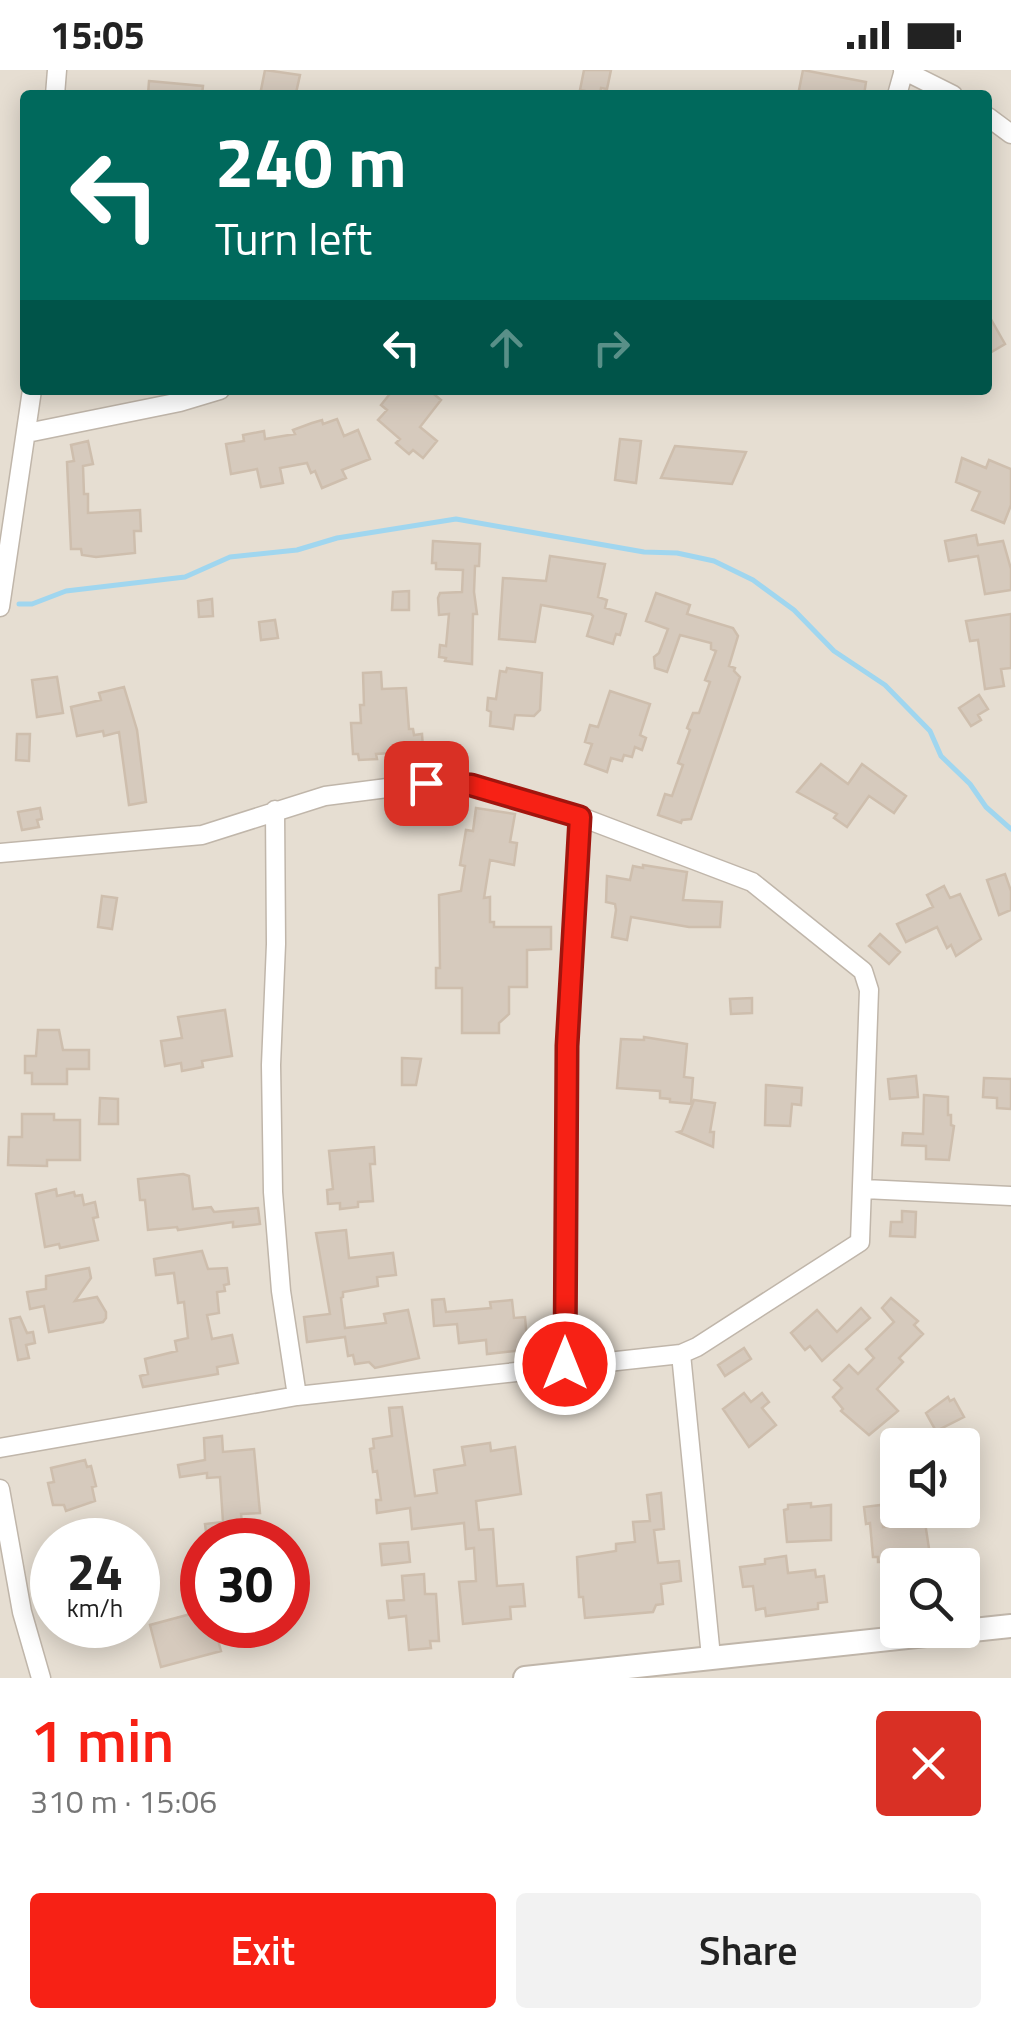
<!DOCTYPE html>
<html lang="en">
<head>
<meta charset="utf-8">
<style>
	:root { --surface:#fff; --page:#f2f2f2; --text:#222; --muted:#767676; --accent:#f72115 }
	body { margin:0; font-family:"Titillium Web",sans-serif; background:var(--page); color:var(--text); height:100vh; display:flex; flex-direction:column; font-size:38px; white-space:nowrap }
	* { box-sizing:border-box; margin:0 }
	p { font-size:32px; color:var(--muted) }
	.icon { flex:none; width:55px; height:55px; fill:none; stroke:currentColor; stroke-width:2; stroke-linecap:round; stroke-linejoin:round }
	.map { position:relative; height:1608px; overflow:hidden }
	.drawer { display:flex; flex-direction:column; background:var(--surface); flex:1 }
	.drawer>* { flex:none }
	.top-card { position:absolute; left:20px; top:20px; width:972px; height:305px; border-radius:10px; box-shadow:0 5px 25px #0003; background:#00695c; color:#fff; overflow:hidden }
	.tools { position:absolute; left:880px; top:1358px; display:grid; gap:20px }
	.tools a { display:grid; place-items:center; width:100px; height:100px; border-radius:10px; background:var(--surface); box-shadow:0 5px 25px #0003; font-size:50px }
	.speed { position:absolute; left:30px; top:1448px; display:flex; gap:20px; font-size:50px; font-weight:700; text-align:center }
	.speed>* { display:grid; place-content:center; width:130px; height:130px; border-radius:50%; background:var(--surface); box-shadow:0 5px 25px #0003; line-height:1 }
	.speed small { font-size:25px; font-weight:400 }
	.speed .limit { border:15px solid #d22; background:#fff; color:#111 }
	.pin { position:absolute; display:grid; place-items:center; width:85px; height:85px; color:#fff; margin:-42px; border-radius:20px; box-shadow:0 5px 15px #0006 }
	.me { position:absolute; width:110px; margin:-55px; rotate:0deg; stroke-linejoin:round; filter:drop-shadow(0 0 8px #0008) }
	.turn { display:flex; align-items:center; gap:35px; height:210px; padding:0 30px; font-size:45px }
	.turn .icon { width:130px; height:130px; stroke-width:2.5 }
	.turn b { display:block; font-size:70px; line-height:85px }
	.lanes { display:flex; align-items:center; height:95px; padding:0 30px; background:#0003; justify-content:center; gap:50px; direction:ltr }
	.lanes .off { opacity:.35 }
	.round { display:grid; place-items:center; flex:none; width:105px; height:105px; border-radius:10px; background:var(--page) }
	.overview { display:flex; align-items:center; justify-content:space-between; height:170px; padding:0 30px }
	h1 { font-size:60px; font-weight:600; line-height:75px; color:var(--accent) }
	.action { display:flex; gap:20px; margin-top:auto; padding:20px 30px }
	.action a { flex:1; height:115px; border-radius:10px; background:var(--accent); color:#fff; font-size:40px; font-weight:600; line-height:115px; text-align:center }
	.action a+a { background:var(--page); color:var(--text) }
	.status { display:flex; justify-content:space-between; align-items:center; height:70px; padding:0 50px; background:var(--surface); direction:ltr }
	.status svg { height:28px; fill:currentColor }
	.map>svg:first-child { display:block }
</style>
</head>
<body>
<div class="status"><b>15:05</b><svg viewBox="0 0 49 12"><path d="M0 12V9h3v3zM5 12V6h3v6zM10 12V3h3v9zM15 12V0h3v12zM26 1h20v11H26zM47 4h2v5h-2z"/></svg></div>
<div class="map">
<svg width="1011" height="1608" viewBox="0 0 1011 1608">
	<rect width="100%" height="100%" fill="#f2ece4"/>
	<!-- residential -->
	<path fill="#e6ded2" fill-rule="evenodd" d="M 0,0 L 1011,0 L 1011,1608 L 0,1608 ZM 25,25 L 988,25 L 988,320 L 25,320 ZM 898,1375 L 962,1375 L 962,1440 L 898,1440 ZM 52,1470 L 138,1470 L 138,1555 L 52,1555 ZM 202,1470 L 288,1470 L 288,1555 L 202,1555 ZM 898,1495 L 962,1495 L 962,1560 L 898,1560 Z"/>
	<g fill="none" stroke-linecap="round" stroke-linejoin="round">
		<!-- stream -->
		<path stroke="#a0d6ef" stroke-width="5" d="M 19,534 L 32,534 L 66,521 L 185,507 L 230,487 L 297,480 L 337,468 L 456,449 L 644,482 L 677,483 L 714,491 L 753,510 L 794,540 L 834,581 L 885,615 L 930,661 L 941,686 L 970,714 L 986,737 L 1011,759"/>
	</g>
	<!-- building -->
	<path fill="#d6cabd" stroke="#cebead" stroke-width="2.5" d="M 265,0 L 300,5 L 296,23 L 260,25 Z
		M 584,0 L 611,0 L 607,19 L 601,18 L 600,24 L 580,20 Z
		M 803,0 L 866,12 L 864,25 L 798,25 Z
		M 149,11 L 203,16 L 202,25 L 148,25 Z
		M 988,244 L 1005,274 L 988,284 Z
		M 393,320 L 429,320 L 441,330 L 420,357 L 437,371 L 423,388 L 413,380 L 409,384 L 396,373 L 400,369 L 378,350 L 387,340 L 381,335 Z
		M 337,349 L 344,366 L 358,360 L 370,389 L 342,400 L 346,408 L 322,418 L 315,401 L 311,403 L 307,393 L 280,398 L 283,413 L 261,417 L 257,399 L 231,404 L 226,374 L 244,371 L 243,365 L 264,361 L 265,369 L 295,364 L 293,360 L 312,353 L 322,350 L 323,354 Z
		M 620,369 L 641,371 L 636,413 L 615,410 Z
		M 88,371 L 93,394 L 83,396 L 84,424 L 88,424 L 88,443 L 140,440 L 141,461 L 134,461 L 135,483 L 96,487 L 82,485 L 81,479 L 71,479 L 67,392 L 74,391 L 71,375 Z
		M 675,376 L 746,382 L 732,414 L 661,408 Z
		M 962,388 L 986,398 L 989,390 L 1011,399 L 1011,435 L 1004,453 L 972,440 L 980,422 L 956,412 Z
		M 976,465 L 978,475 L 1003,471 L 1011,499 L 1011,520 L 985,524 L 978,486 L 949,491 L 945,471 Z
		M 433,471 L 480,474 L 479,496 L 475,496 L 474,522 L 477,544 L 473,544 L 472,594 L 445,591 L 446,588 L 439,587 L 440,575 L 446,576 L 449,544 L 439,545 L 438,528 L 440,523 L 462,522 L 463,500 L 436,499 L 436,493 L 432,493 Z
		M 550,486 L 605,494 L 598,527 L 607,530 L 605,538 L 626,544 L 620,565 L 616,564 L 613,574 L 587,566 L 593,546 L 591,544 L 541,535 L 535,572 L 499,569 L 503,508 L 546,511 Z
		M 409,521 L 409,540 L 392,540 L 393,522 Z
		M 656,523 L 690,535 L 687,544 L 733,558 L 738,566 L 729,596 L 735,598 L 734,601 L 740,607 L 691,749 L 682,750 L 681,753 L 658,745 L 665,724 L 672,726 L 683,695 L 678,693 L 690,660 L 687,658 L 693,643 L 699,643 L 710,612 L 705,610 L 716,581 L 711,579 L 711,573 L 680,565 L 667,602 L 655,598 L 654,587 L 659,583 L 668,559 L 646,551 Z
		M 212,529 L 213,546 L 199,547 L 198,531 Z
		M 1011,544 L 1011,598 L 1001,599 L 1004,616 L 985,619 L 978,570 L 970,571 L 966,551 Z
		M 275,550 L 278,568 L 261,570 L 259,552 Z
		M 507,598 L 542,603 L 540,640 L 534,646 L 515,645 L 513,659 L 490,656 L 491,642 L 487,640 L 488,628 L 496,629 L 500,601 L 506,602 Z
		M 381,602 L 382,619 L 406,618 L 409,659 L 413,659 L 414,665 L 422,664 L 423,678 L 419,679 L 419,691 L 405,692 L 405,682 L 376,684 L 377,689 L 359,690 L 358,684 L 353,684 L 351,653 L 361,653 L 360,635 L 364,635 L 363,603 Z
		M 57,607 L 63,643 L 37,647 L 32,610 Z
		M 124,617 L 137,660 L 146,732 L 129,735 L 119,662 L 104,666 L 103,661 L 77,666 L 71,637 L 101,630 L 99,623 Z
		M 610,621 L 650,634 L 640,665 L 646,668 L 642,680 L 635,677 L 632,687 L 624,685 L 622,691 L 611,688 L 607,702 L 585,694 L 592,674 L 585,672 L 590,655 L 598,657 Z
		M 979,625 L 988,639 L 978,645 L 981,650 L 971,656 L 959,638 Z
		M 17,664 L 30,664 L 29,691 L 16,690 Z
		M 821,694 L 848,714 L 862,694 L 906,726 L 894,743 L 869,726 L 847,757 L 834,748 L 837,744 L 797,722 Z
		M 40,738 L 42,749 L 37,750 L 39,757 L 22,760 L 18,742 Z
		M 476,738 L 515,744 L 510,772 L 517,773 L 514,795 L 490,790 L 484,828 L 490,827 L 490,852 L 494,852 L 494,857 L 551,857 L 551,879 L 527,880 L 527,917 L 509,917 L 509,944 L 499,953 L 499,963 L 462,963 L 462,918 L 436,918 L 436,898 L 440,898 L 439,825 L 461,821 L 465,796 L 460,795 L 466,760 L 473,761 Z
		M 643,795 L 687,802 L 683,830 L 722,832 L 720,857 L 689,857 L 631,847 L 627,870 L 612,867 L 616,840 L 615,834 L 606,832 L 607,806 L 630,810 L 633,796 L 643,798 Z
		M 1005,804 L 1011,821 L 1011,840 L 999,845 L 987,810 Z
		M 944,816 L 950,828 L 960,824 L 981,869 L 956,886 L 951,875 L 947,878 L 937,857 L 906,872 L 897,854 L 933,837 L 927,825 Z
		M 102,826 L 117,828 L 112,859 L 98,857 Z
		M 880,864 L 900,882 L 889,894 L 869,876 Z
		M 752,928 L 752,943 L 731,944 L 730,929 Z
		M 225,940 L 232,986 L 202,991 L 203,997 L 182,1001 L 181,993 L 165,996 L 161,971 L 182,968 L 178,947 Z
		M 38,960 L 59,960 L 63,980 L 89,980 L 89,999 L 67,999 L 67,1014 L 32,1014 L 32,1003 L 25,1003 L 25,986 L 36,986 Z
		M 644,967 L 687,974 L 684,1007 L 693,1008 L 691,1034 L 670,1032 L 670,1029 L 660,1028 L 660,1021 L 617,1018 L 621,969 L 644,970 Z
		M 402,988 L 421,989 L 416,1015 L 402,1015 Z
		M 916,1006 L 918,1027 L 890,1029 L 888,1009 Z
		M 984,1008 L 1011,1009 L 1011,1039 L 997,1038 L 997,1028 L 983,1027 Z
		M 766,1015 L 802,1018 L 801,1035 L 792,1034 L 790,1056 L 765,1055 Z
		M 924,1025 L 948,1027 L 948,1045 L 951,1045 L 951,1055 L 954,1056 L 949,1090 L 926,1089 L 926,1076 L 902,1075 L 903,1063 L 923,1064 Z
		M 100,1028 L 118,1029 L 118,1054 L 99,1054 Z
		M 694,1030 L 715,1033 L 710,1062 L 714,1062 L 713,1077 L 678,1062 L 682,1061 Z
		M 22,1044 L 54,1044 L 54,1050 L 80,1050 L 80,1090 L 47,1090 L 47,1096 L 8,1095 L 9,1067 L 22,1067 Z
		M 374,1077 L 375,1094 L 370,1094 L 373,1131 L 358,1132 L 358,1137 L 340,1139 L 340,1133 L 328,1134 L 327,1120 L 333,1119 L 329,1081 Z
		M 183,1104 L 189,1106 L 193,1139 L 211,1137 L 214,1142 L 258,1138 L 260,1154 L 233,1157 L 233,1152 L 178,1160 L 177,1157 L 148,1160 L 145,1130 L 140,1130 L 138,1109 Z
		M 56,1119 L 57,1126 L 74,1122 L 75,1126 L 82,1125 L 84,1135 L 95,1132 L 98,1147 L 93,1148 L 98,1170 L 60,1178 L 59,1174 L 45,1177 L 36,1124 Z
		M 902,1141 L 916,1142 L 915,1167 L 890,1166 L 891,1152 L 902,1152 Z
		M 346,1160 L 349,1188 L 393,1183 L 396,1205 L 377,1207 L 378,1216 L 343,1222 L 343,1227 L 341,1228 L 345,1258 L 386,1253 L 384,1244 L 408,1240 L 419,1288 L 375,1298 L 369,1292 L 355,1294 L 353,1285 L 348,1286 L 345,1267 L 307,1272 L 304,1247 L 330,1244 L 316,1163 Z
		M 202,1181 L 208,1199 L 227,1198 L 229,1214 L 224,1215 L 225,1221 L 217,1222 L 219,1243 L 207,1245 L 212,1269 L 232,1265 L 238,1293 L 217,1297 L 218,1304 L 143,1317 L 140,1306 L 148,1304 L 145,1289 L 177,1281 L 175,1271 L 188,1268 L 184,1232 L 178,1233 L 174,1203 L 156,1205 L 154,1189 Z
		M 89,1198 L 91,1208 L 75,1231 L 97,1227 L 106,1242 L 106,1248 L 103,1252 L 49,1262 L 44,1236 L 30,1239 L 27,1222 L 46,1219 L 46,1206 Z
		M 891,1228 L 918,1251 L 914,1255 L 923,1264 L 899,1288 L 903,1292 L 877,1319 L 898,1341 L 869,1365 L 841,1341 L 843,1339 L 833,1327 L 842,1318 L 834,1310 L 849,1295 L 858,1304 L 874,1288 L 866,1279 L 894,1252 L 882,1238 Z
		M 444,1229 L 446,1242 L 491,1238 L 490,1232 L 512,1230 L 514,1248 L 525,1247 L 527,1270 L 523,1271 L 524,1280 L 487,1284 L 486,1270 L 459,1273 L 457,1254 L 434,1256 L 432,1230 Z
		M 861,1238 L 870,1248 L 822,1291 L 810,1276 L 805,1280 L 791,1263 L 817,1240 L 837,1262 Z
		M 20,1247 L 27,1263 L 33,1262 L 35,1273 L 26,1275 L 29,1288 L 18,1290 L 10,1249 Z
		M 744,1278 L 751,1289 L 725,1306 L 718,1295 Z
		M 744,1323 L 751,1332 L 762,1323 L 769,1332 L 762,1338 L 776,1355 L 749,1377 L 723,1339 Z
		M 948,1327 L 950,1331 L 954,1329 L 964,1347 L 936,1361 L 926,1343 Z
		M 402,1337 L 415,1426 L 437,1423 L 434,1400 L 465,1395 L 462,1377 L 490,1373 L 491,1381 L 515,1377 L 521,1424 L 476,1431 L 479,1460 L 493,1459 L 497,1516 L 523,1514 L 525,1536 L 510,1537 L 511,1549 L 463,1554 L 459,1512 L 476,1511 L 474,1478 L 466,1479 L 464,1453 L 412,1459 L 410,1438 L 377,1443 L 376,1430 L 381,1430 L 377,1401 L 373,1402 L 370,1379 L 374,1378 L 373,1369 L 392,1366 L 389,1338 Z
		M 222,1366 L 223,1382 L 254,1379 L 260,1443 L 241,1444 L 244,1470 L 207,1470 L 205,1454 L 223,1452 L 220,1407 L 207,1408 L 207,1403 L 180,1407 L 178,1395 L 205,1390 L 204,1368 Z
		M 85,1390 L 87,1397 L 91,1396 L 96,1416 L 92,1417 L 95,1431 L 66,1441 L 64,1435 L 53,1435 L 48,1413 L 54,1412 L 51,1398 Z
		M 661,1423 L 664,1459 L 654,1460 L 658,1493 L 679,1491 L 681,1511 L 661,1514 L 663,1534 L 656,1535 L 653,1542 L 585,1548 L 583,1527 L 579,1527 L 577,1487 L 616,1481 L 616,1474 L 635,1472 L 633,1452 L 650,1451 L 647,1425 Z
		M 811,1433 L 811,1437 L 831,1435 L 831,1470 L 787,1472 L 784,1440 L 788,1439 L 788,1435 Z
		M 881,1435 L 883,1457 L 910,1454 L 909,1447 L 924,1446 L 930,1485 L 928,1485 L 929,1495 L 886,1495 L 886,1492 L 878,1492 L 878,1487 L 873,1487 L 870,1453 L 866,1454 L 864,1437 Z
		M 408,1472 L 410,1492 L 382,1495 L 380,1474 Z
		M 786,1486 L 788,1503 L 815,1500 L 816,1507 L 824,1506 L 827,1532 L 818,1533 L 818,1539 L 766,1546 L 765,1538 L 756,1540 L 753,1516 L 743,1517 L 740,1497 L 765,1494 L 765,1489 Z
		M 424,1504 L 425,1524 L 436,1524 L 439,1571 L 430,1571 L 431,1578 L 409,1580 L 406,1546 L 389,1548 L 387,1531 L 404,1530 L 402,1506 Z
		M 202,1541 L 202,1555 L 207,1558 L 214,1556 L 221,1581 L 161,1597 L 150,1555 Z"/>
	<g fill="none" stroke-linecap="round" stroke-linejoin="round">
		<defs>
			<path id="minor" d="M 903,0 L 953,25
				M 55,25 L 57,0
				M 897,25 L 904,0
				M 988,47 L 1011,64
				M 27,363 L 180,332 L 220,320
				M 0,537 L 32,320
				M 275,740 L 276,874 L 271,995 L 273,1122 L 281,1221 L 297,1326
				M 0,783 L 202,765 L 325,726 L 426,713 L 471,715 L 581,747 L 752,812 L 863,901 L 869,920 L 860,1172 L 697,1277 L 681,1284 L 297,1326 L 0,1378
				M 864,1119 L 1011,1126
				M 681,1284 L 711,1587
				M 565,1294 L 567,976 L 581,747
				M 0,1419 L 22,1542 L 41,1608"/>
			<path id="tertiary" d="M 525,1608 L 1011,1556"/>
		</defs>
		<!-- minor casing -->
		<use href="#minor" stroke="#c0b6aa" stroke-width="21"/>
		<!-- tertiary casing -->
		<use href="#tertiary" stroke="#c0b6aa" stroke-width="26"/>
		<!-- path -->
		<path stroke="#bfad98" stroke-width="2.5" stroke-dasharray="5 5" stroke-linecap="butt" d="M 603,323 L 621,320"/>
		<!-- minor -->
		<use href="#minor" stroke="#fff" stroke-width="18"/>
		<!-- tertiary -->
		<use href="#tertiary" stroke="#fff" stroke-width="22"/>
	</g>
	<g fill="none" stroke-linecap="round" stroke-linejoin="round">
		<defs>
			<path id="route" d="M 426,713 L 471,715 L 580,747 L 567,976 L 565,1294"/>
		</defs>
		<!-- route casing -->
		<use href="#route" stroke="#a1150e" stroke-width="25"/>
		<!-- route -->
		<use href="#route" stroke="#f72115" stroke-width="18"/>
	</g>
</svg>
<div class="tools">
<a><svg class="icon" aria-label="sound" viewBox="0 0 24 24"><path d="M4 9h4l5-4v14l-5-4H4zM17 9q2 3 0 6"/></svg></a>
<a><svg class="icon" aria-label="search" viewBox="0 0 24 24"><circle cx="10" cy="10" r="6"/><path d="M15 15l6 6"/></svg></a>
</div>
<div class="speed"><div>24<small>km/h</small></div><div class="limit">30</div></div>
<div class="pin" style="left:426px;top:713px;background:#d93025"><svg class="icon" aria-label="arrive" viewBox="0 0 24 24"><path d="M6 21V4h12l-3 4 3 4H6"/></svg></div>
<svg class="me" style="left:565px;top:1294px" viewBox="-20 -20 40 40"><circle r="17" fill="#f72115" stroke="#fff" stroke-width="3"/><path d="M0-11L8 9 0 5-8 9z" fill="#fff"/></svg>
<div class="top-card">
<div class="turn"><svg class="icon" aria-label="left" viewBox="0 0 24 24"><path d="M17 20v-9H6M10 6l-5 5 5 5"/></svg><div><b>240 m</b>Turn left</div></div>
<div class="lanes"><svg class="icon" aria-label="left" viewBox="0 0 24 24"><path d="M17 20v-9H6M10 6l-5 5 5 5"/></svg><svg class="icon off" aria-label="ahead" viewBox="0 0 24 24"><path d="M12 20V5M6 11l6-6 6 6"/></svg><svg class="icon off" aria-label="right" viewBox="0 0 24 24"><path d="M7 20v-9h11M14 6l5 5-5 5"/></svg></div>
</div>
</div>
<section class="drawer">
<div class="overview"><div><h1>1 min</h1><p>310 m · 15:06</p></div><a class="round" style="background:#d93025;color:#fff"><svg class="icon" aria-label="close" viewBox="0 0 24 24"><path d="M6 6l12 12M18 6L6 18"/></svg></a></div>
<div class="action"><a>Exit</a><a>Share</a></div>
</section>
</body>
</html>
